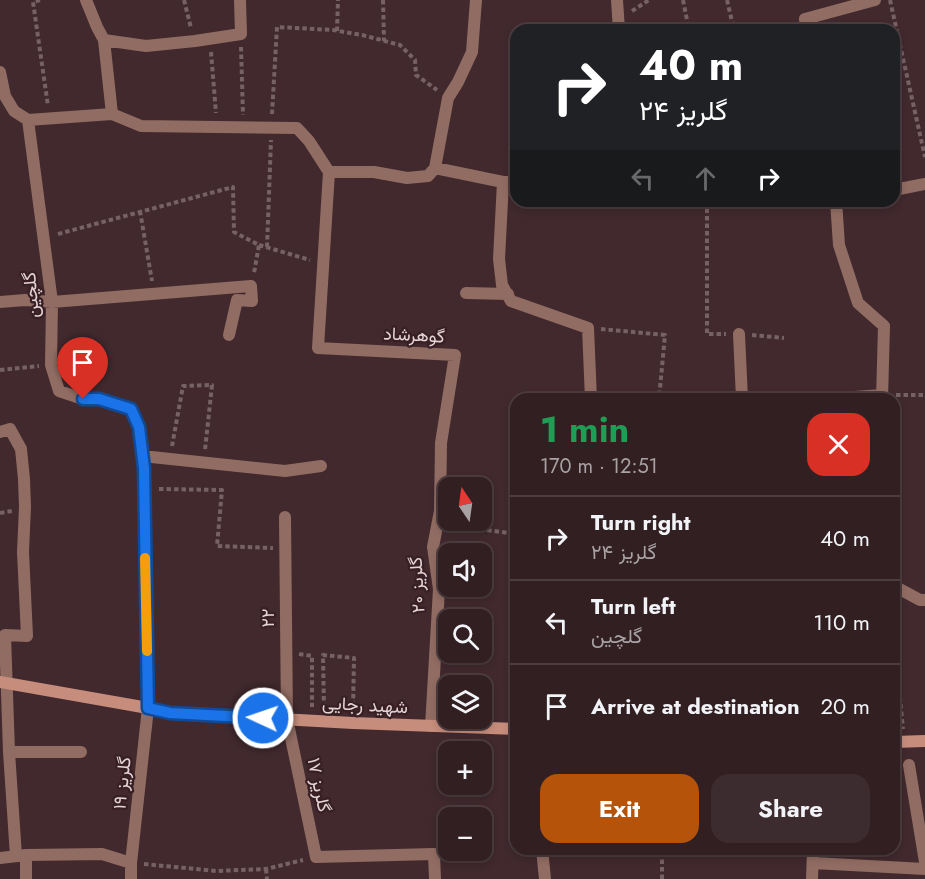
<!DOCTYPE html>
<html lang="en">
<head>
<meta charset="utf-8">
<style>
	:root { --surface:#311f22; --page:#3d2c2f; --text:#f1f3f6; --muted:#a8a2a5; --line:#4c3d40; --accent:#b45309 }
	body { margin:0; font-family:Jost,Vazirmatn,sans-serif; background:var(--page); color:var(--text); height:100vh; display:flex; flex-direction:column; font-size:22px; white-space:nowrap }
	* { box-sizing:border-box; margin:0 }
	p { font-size:20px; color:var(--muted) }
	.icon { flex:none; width:33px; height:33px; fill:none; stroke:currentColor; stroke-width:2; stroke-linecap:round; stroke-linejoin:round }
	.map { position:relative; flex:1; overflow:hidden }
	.panel { position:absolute; left:510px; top:393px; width:390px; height:462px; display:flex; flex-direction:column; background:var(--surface); border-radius:18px; box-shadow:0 3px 9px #0003,0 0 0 2px var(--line) }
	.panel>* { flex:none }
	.hud { position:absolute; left:510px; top:24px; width:390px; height:183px; border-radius:18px; box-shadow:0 3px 9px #0003,0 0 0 2px var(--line); background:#202124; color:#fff; overflow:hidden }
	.needle { width:39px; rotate:347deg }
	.controls { position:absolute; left:438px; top:477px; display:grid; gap:12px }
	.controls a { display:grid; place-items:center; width:54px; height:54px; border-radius:12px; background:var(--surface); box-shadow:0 3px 9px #0003,0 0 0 2px var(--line); font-size:30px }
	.pin { position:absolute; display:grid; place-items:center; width:51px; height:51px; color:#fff; margin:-62px -26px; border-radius:50% 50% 50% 0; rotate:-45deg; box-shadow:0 0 6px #0007 }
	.pin .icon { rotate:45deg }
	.me { position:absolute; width:66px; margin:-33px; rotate:273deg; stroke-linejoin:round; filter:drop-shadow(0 0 4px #0008) }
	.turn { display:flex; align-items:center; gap:21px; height:126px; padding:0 30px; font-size:27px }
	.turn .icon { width:78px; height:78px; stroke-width:2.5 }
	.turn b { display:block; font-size:42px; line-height:51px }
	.lanes { display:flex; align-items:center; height:57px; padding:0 30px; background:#0003; justify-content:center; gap:30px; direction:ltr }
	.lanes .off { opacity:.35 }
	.round { display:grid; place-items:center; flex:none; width:63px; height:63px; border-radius:18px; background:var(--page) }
	.overview { display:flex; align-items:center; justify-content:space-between; height:102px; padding:0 30px }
	h1 { font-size:36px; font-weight:700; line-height:45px; color:#1e9e55 }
	.primary-button { display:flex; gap:12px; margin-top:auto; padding:12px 30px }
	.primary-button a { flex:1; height:69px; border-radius:18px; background:var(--accent); color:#fff; font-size:24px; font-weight:700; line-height:69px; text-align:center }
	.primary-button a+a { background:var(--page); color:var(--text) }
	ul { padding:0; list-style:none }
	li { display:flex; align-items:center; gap:18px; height:84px; padding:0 30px; border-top:2px solid var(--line) }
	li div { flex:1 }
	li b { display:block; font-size:22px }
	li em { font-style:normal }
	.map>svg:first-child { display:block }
</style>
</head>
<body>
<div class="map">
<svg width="925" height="879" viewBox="0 0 925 879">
	<rect width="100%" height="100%" fill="#41292e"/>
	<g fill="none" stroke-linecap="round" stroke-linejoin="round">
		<!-- path -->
		<path stroke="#766165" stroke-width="4" stroke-dasharray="4.5 3" stroke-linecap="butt" d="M 40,0 L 33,2 L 48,106
			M 184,0 L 191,28
			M 383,0 L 384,41
			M 683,0 L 689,30
			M 727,0 L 734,30
			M 890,0 L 925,157
			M 632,11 L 649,0
			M 337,31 L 338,0
			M 241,47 L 243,115
			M 211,52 L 216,113
			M 272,114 L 277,27 L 333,30 L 362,35 L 400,45 L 415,60 L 416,75 L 437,90
			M 707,201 L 707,334 L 726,334
			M 140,211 L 152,281
			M 58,234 L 233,187 L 234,232 L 259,245 L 254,273
			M 259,245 L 310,260
			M 267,247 L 271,140
			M 601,329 L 665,335 L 659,399
			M 752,335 L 784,338
			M 0,370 L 39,366
			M 896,395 L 925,395
			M 172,446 L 183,386 L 212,385 L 205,450
			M 159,489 L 222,490 L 217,546 L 273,548
			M 0,513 L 12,511
			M 450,525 L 516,534
			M 894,637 L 903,729
			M 299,654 L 312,656 L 312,707
			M 324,708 L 323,655 L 354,658 L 353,710
			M 144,864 L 216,871 L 266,869 L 303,860
			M 266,869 L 267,879
			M 662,879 L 662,849"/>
		<!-- street -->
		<path stroke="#916c62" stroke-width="12" d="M 86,0 L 97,27 L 104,40 L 112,114
			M 617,0 L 619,30
			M 806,30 L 805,19 L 875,0
			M 104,40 L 146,46 L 195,41 L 241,34 L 240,0
			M 0,72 L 5,96 L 14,111 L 28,120 L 112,114 L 141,126 L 297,128 L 309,141 L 329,172 L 318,348 L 455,355 L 441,443 L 440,511 L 433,547 L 439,589 L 431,726
			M 28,120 L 52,302 L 51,365 L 59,391 L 83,399 L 99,399 L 131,409 L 139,427 L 144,468 L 148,708 L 131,863 L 131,879
			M 435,168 L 503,182 L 499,259 L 502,285 L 511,301 L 588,328 L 591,399
			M 329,172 L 374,172 L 407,178 L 428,176 L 435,168 L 448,98 L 458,82 L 472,52 L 476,0
			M 503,182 L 516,182
			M 894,190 L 925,184
			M 836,201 L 839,245 L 858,303 L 884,326 L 882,399
			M 466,293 L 508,294
			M 0,302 L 25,300 L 52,302 L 251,286 L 252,301 L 237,300 L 229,335
			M 739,334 L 742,399
			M 827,399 L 882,395
			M 0,432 L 10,429 L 21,449 L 24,479 L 25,507 L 23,552 L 27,636 L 5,635 L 9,752 L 16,856
			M 142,456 L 285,471 L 321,466
			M 285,517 L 287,719 L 316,857 L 434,854 L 435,879
			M 894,586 L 920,600 L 925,600
			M 9,752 L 81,752
			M 909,765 L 925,862
			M 542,849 L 545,879
			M 26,855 L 26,879
			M 0,858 L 26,855 L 102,854 L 131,863
			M 813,863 L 925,869
			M 812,879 L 813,849"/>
		<!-- secondary -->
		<path stroke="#c78d7c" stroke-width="12" d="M 0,682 L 148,708 L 170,713 L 353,723 L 516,729
			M 894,742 L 925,741"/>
	</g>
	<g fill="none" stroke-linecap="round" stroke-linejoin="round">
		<defs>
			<path id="route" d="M 83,399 L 99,399 L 131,409 L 139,427 L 144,468 L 148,708 L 170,713 L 263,718"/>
		</defs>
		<!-- route casing -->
		<use href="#route" stroke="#114b97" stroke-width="15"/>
		<!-- route -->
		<use href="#route" stroke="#1a73e8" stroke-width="10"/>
		<!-- slow -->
		<path stroke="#f59e0b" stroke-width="10" d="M 145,558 L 147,651"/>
	</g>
	<g text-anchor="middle" stroke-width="4.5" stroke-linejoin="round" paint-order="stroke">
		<!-- street labels -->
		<g font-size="18" fill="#e4d4d7" stroke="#371f24">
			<text transform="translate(31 295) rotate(-95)" y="6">گلچین</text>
			<text transform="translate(414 335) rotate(3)" y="6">گوهرشاد</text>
			<text transform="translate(417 585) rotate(-93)" y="6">گلریز ۲۰</text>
			<text transform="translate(268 618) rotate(-90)" y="6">۲۲</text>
			<text transform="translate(365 705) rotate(3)" y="6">شهید رجایی</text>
			<text transform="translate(122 783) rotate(-84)" y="6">گلریز ۱۹</text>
			<text transform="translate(319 785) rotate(78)" y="6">گلریز ۱۷</text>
		</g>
	</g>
</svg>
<div class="controls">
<a><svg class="needle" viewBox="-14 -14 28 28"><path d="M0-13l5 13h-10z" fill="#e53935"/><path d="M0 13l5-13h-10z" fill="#a8a2a5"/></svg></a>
<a><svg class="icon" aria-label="sound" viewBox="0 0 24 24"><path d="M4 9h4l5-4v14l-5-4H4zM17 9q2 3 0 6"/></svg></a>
<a><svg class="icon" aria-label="search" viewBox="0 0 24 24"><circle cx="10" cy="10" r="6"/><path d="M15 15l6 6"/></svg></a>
<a><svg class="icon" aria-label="layers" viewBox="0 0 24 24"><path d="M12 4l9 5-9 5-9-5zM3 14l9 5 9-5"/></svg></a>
<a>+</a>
<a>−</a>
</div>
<div class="pin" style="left:83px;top:399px;background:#d93025"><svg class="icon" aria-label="arrive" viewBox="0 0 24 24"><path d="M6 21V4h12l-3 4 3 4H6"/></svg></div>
<svg class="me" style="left:263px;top:718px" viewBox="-20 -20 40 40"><circle r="17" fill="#1a73e8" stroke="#fff" stroke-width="3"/><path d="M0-11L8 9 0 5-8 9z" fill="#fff"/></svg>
<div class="hud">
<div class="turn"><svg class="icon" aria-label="right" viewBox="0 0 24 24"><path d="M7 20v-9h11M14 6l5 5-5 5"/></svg><div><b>40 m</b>گلریز ۲۴</div></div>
<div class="lanes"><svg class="icon off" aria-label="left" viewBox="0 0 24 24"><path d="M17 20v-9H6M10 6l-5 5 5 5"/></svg><svg class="icon off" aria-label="ahead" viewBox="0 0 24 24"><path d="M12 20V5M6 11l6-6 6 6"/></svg><svg class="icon" aria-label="right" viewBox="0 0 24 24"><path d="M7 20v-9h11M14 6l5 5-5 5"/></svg></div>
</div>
<section class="panel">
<div class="overview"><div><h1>1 min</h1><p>170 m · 12:51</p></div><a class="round" style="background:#d93025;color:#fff"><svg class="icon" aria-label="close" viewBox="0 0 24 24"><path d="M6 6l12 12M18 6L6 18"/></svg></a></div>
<ul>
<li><svg class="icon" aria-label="right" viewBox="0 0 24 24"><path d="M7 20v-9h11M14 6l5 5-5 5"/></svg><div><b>Turn right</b><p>گلریز ۲۴</p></div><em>40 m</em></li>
<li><svg class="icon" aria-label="left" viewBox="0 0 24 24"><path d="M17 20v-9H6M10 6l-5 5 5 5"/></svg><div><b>Turn left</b><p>گلچین</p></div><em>110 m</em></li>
<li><svg class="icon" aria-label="arrive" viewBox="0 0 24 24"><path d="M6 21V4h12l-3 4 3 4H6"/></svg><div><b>Arrive at destination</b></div><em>20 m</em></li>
</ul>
<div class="primary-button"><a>Exit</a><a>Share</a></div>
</section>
</div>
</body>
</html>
